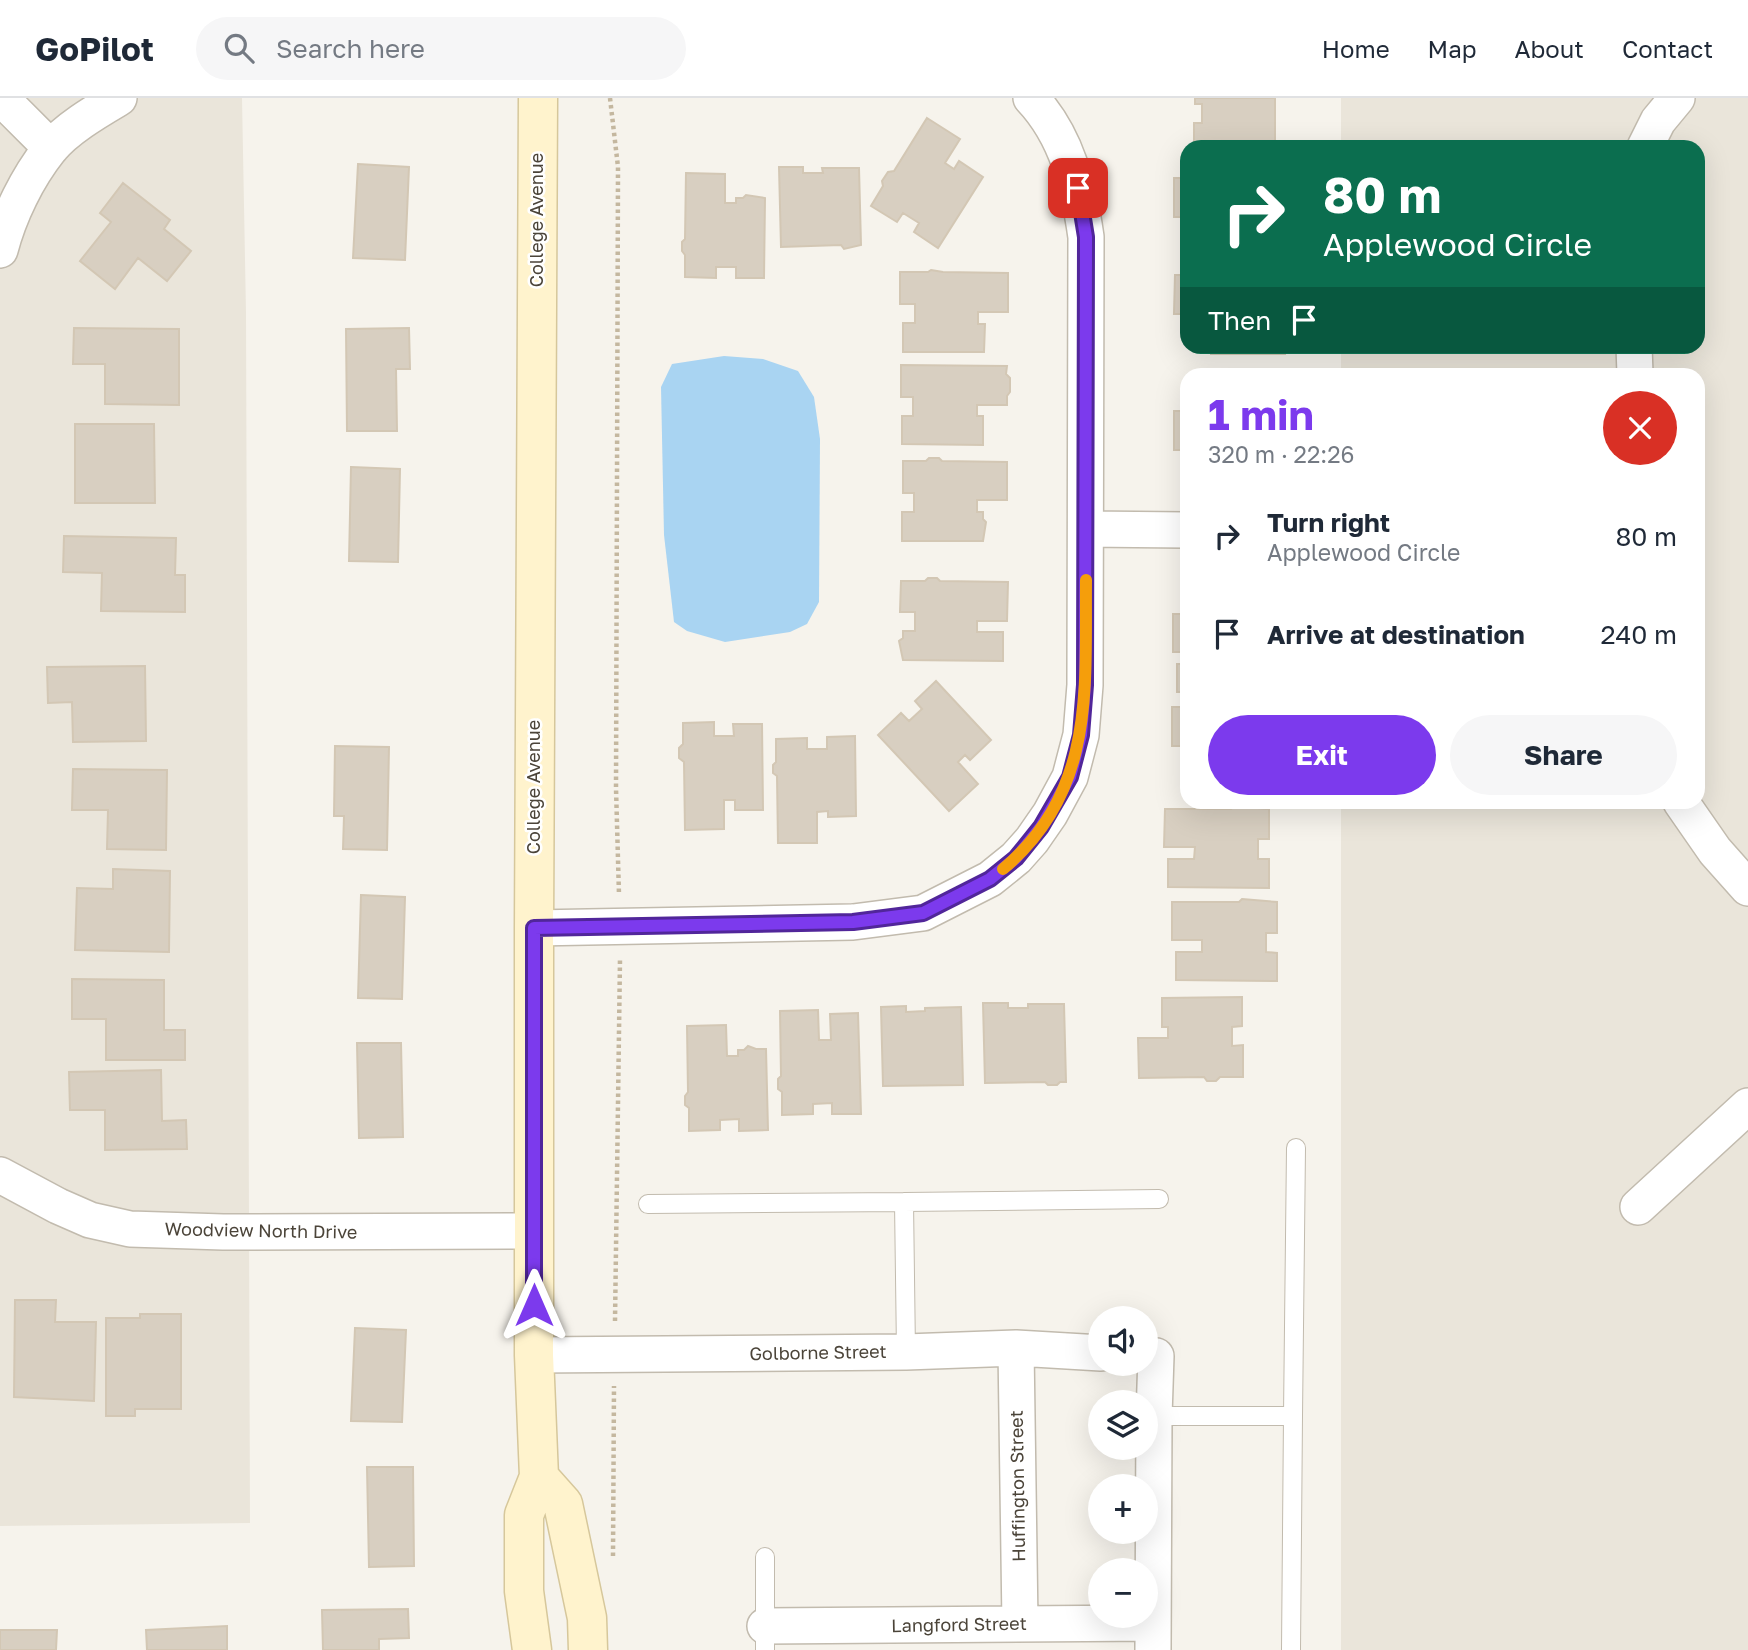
<!DOCTYPE html>
<html lang="en">
<head>
<meta charset="utf-8">
<style>
	:root { --surface:#fff; --page:#f6f6f7; --text:#1f2937; --muted:#747a83; --line:#e0e1e3; --accent:#7c3aed }
	body { margin:0; font-family:"Golos Text",sans-serif; background:var(--page); color:var(--text); height:100vh; display:flex; flex-direction:column; font-size:26px; white-space:nowrap }
	* { box-sizing:border-box; margin:0 }
	p { font-size:23px; color:var(--muted) }
	.icon { flex:none; width:38px; height:38px; fill:none; stroke:currentColor; stroke-width:2; stroke-linecap:round; stroke-linejoin:round }
	.map { position:relative; flex:1; overflow:hidden }
	.panel { position:absolute; left:1180px; top:270px; width:525px; height:441px; display:flex; flex-direction:column; background:var(--surface); border-radius:21px; box-shadow:0 7px 28px #0002 }
	.panel>* { flex:none }
	.top-card { position:absolute; left:1180px; top:42px; width:525px; height:214px; border-radius:21px; box-shadow:0 7px 28px #0002; background:#0b6e4f; color:#fff; overflow:hidden }
	.fabs { position:absolute; left:1088px; top:1208px; display:grid; gap:14px }
	.fabs a { display:grid; place-items:center; width:70px; height:70px; border-radius:50%; background:var(--surface); box-shadow:0 7px 28px #0002; font-size:35px }
	.pin { position:absolute; display:grid; place-items:center; width:60px; height:60px; color:#fff; margin:-30px; border-radius:14px; box-shadow:0 4px 10px #0006 }
	.me { position:absolute; width:77px; margin:-38px; rotate:0deg; stroke-linejoin:round; filter:drop-shadow(0 0 5px #0008) }
	.turn { display:flex; align-items:center; gap:24px; height:147px; padding:0 28px; font-size:32px }
	.turn .icon { width:91px; height:91px; stroke-width:2.5 }
	.turn b { display:block; font-size:49px; line-height:60px }
	.then { display:flex; align-items:center; height:66px; padding:0 28px; background:#0003; gap:14px; font-size:26px }
	.round { display:grid; place-items:center; flex:none; width:74px; height:74px; border-radius:37px; background:var(--page) }
	.overview { display:flex; align-items:center; justify-content:space-between; height:119px; padding:0 28px }
	h1 { font-size:42px; font-weight:700; line-height:52px; color:var(--accent) }
	.button { display:flex; gap:14px; margin-top:auto; padding:14px 28px }
	.button a { flex:1; height:80px; border-radius:42px; background:var(--accent); color:#fff; font-size:28px; font-weight:700; line-height:80px; text-align:center }
	.button a+a { background:var(--page); color:var(--text) }
	ul { padding:0; list-style:none }
	li { display:flex; align-items:center; gap:21px; height:98px; padding:0 28px }
	li div { flex:1 }
	li b { display:block; font-size:26px }
	li em { font-style:normal }
	header { display:flex; align-items:center; gap:42px; box-sizing:border-box; height:98px; padding:0 35px; background:var(--surface); border-bottom:2px solid var(--line) }
	header strong { font-size:33px }
	nav { display:flex; gap:38px; margin-inline-start:auto; font-size:24px }
	.search { width:490px; height:63px; background:var(--page); display:flex; align-items:center; gap:18px; box-sizing:border-box; padding:0 24px; border-radius:38px; color:var(--muted); font-size:26px }
	.map>svg:first-child { display:block }
</style>
</head>
<body>
<header>
<strong>GoPilot</strong>
<div class="search"><svg class="icon" aria-label="search" viewBox="0 0 24 24"><circle cx="10" cy="10" r="6"/><path d="M15 15l6 6"/></svg>Search here</div>
<nav><a>Home</a><a>Map</a><a>About</a><a>Contact</a></nav>
</header>
<div class="map">
<svg width="1748" height="1552" viewBox="0 0 1748 1552">
	<rect width="100%" height="100%" fill="#f6f3ec"/>
	<!-- residential -->
	<path fill="#eae5da" d="M 0,0 L 242,0 L 246,215 L 250,1425 L 0,1428 Z
		M 1341,0 L 1748,0 L 1748,1552 L 1341,1552 L 1341,704 L 1698,704 L 1698,276 L 1341,276 L 1341,249 L 1698,248 L 1698,49 L 1341,49 Z"/>
	<!-- water -->
	<path fill="#a9d4f2" d="M 724,258 L 763,261 L 798,273 L 814,299 L 820,341 L 819,504 L 807,526 L 790,534 L 725,544 L 687,533 L 674,524 L 664,437 L 661,289 L 672,266 Z"/>
	<!-- building -->
	<path fill="#d8cfc1" stroke="#d3c7b4" stroke-width="2" d="M 1195,0 L 1275,0 L 1275,42 L 1278,49 L 1194,49 L 1194,25 L 1202,25 L 1202,6 L 1195,6 Z
		M 927,20 L 960,41 L 945,65 L 954,71 L 959,63 L 983,79 L 938,150 L 914,134 L 919,125 L 903,115 L 897,124 L 871,108 L 883,88 L 882,83 L 888,74 L 894,73 Z
		M 358,66 L 409,69 L 405,162 L 353,160 Z
		M 779,69 L 803,69 L 803,75 L 823,75 L 822,70 L 859,70 L 861,147 L 844,151 L 841,147 L 781,149 Z
		M 686,75 L 725,76 L 725,105 L 736,105 L 736,100 L 743,100 L 746,97 L 765,100 L 764,180 L 736,180 L 736,169 L 716,169 L 716,180 L 685,179 L 685,157 L 682,153 L 682,144 L 685,141 Z
		M 1174,80 L 1186,80 L 1186,119 L 1174,119 Z
		M 123,85 L 170,122 L 164,131 L 191,153 L 167,183 L 138,160 L 115,191 L 80,163 L 111,124 L 100,115 Z
		M 931,172 L 943,174 L 1008,175 L 1008,214 L 978,214 L 978,226 L 985,226 L 984,254 L 903,254 L 903,225 L 915,225 L 915,206 L 900,206 L 900,174 L 928,174 Z
		M 1175,177 L 1186,177 L 1186,216 L 1174,216 Z
		M 74,230 L 179,231 L 179,307 L 105,306 L 105,266 L 73,266 Z
		M 409,230 L 410,271 L 396,271 L 397,333 L 347,333 L 346,231 Z
		M 1211,248 L 1285,248 L 1285,256 L 1211,256 Z
		M 901,267 L 1007,268 L 1006,276 L 1010,280 L 1010,294 L 1007,298 L 1007,307 L 977,307 L 977,318 L 983,318 L 983,347 L 902,346 L 902,318 L 913,318 L 913,299 L 901,299 Z
		M 1279,272 L 1279,276 L 1198,276 L 1198,273 Z
		M 1174,313 L 1186,313 L 1186,352 L 1174,352 Z
		M 75,326 L 154,326 L 155,405 L 75,405 Z
		M 929,360 L 939,360 L 942,363 L 1007,364 L 1007,402 L 977,402 L 977,414 L 983,414 L 983,421 L 986,424 L 983,443 L 902,443 L 902,414 L 914,414 L 914,395 L 903,395 L 903,363 L 926,363 Z
		M 351,369 L 400,371 L 398,464 L 349,463 Z
		M 64,438 L 176,440 L 175,477 L 185,477 L 185,514 L 101,513 L 102,475 L 63,474 Z
		M 928,480 L 937,480 L 940,483 L 1008,484 L 1007,523 L 977,523 L 977,534 L 1003,534 L 1003,563 L 903,562 L 899,543 L 903,540 L 903,533 L 915,533 L 915,514 L 900,514 L 901,483 L 925,483 Z
		M 1173,516 L 1186,516 L 1186,554 L 1173,554 Z
		M 1177,566 L 1186,566 L 1186,594 L 1177,594 Z
		M 145,568 L 146,643 L 73,644 L 72,604 L 48,605 L 47,569 Z
		M 936,583 L 991,642 L 970,662 L 965,657 L 958,664 L 978,686 L 949,713 L 878,637 L 901,615 L 909,623 L 922,611 L 915,603 Z
		M 1172,609 L 1186,609 L 1186,648 L 1172,648 Z
		M 714,624 L 714,638 L 734,638 L 733,626 L 762,626 L 763,712 L 735,712 L 735,702 L 724,702 L 724,731 L 685,732 L 684,664 L 679,660 L 679,650 L 683,646 L 683,625 Z
		M 855,638 L 856,718 L 828,719 L 828,713 L 817,714 L 817,745 L 778,745 L 777,678 L 773,675 L 773,667 L 776,664 L 776,641 L 807,640 L 807,651 L 827,651 L 827,639 Z
		M 335,648 L 389,649 L 387,752 L 343,751 L 344,718 L 334,718 Z
		M 73,671 L 167,672 L 166,752 L 107,751 L 108,712 L 72,712 Z
		M 1234,708 L 1269,711 L 1269,741 L 1258,741 L 1258,761 L 1269,761 L 1269,790 L 1168,789 L 1168,761 L 1194,761 L 1195,749 L 1164,749 L 1165,711 L 1231,711 Z
		M 113,771 L 170,773 L 169,854 L 75,852 L 77,790 L 113,791 Z
		M 361,797 L 405,799 L 402,901 L 358,900 Z
		M 1242,801 L 1277,804 L 1277,835 L 1266,835 L 1266,854 L 1277,855 L 1277,883 L 1176,882 L 1176,854 L 1202,854 L 1202,842 L 1172,842 L 1172,804 L 1239,804 Z
		M 72,881 L 164,882 L 164,932 L 185,932 L 185,962 L 106,962 L 106,921 L 72,921 Z
		M 1242,899 L 1242,928 L 1232,929 L 1232,948 L 1243,947 L 1243,979 L 1220,979 L 1216,983 L 1207,983 L 1204,979 L 1139,980 L 1138,940 L 1168,940 L 1168,929 L 1162,929 L 1162,900 Z
		M 983,905 L 1008,905 L 1008,910 L 1028,910 L 1028,906 L 1064,906 L 1066,984 L 1060,984 L 1057,987 L 1048,987 L 1045,984 L 985,985 Z
		M 906,908 L 906,914 L 925,913 L 925,910 L 961,909 L 963,987 L 883,988 L 881,909 Z
		M 818,912 L 819,942 L 831,942 L 830,916 L 858,915 L 861,1016 L 832,1016 L 832,1005 L 813,1006 L 813,1016 L 782,1017 L 782,994 L 778,991 L 778,981 L 781,978 L 780,913 Z
		M 726,927 L 727,958 L 738,958 L 738,952 L 744,952 L 748,948 L 756,951 L 766,951 L 768,1032 L 739,1033 L 739,1021 L 720,1022 L 720,1032 L 689,1033 L 689,1010 L 685,1007 L 685,998 L 688,994 L 687,928 Z
		M 357,945 L 401,945 L 403,1039 L 359,1040 Z
		M 161,972 L 162,1023 L 186,1022 L 187,1051 L 105,1052 L 105,1012 L 70,1012 L 69,974 Z
		M 15,1202 L 56,1202 L 55,1224 L 96,1224 L 94,1303 L 14,1299 Z
		M 140,1216 L 181,1216 L 181,1311 L 135,1311 L 135,1318 L 106,1318 L 106,1220 L 140,1220 Z
		M 355,1230 L 406,1232 L 402,1324 L 351,1323 Z
		M 367,1369 L 413,1369 L 414,1468 L 369,1469 Z
		M 408,1511 L 409,1540 L 379,1541 L 379,1552 L 323,1552 L 322,1512 Z
		M 227,1528 L 227,1552 L 147,1552 L 146,1532 Z
		M 0,1532 L 57,1532 L 56,1552 L 0,1552 Z"/>
	<g fill="none" stroke-linecap="round" stroke-linejoin="round">
		<defs>
			<path id="lane" d="M 904,1104 L 1159,1101
				M 648,1106 L 904,1104 L 906,1254
				M 1154,1318 L 1293,1318 L 1296,1050
				M 765,1552 L 765,1459
				M 1291,1552 L 1293,1318"/>
			<path id="street" d="M 1,0 L 51,50
				M 1645,49 L 1658,23 L 1677,0
				M 0,152 C 9,117 27,80 50,51 C 66,31 97,13 119,0
				M 1634,248 L 1635,276
				M 1086,431 L 1186,432
				M 1681,704 L 1715,753 L 1748,790
				M 534,830 L 853,824 L 923,815 L 990,781 L 1016,760 L 1032,742 L 1050,716 L 1070,679 L 1081,637 L 1085,587 L 1086,139 C 1079,89 1067,38 1031,0
				M 0,1077 L 58,1108 L 90,1122 L 130,1131 L 223,1134 L 534,1133
				M 1638,1109 L 1748,1008
				M 1016,1250 L 1020,1526
				M 534,1257 L 906,1254 L 1016,1250 L 1101,1255
				M 1146,1258 L 1156,1258 L 1154,1318 L 1153,1552
				M 765,1528 L 1153,1525"/>
			<path id="secondary" d="M 539,1379 L 563,1406 L 587,1520 L 588,1552
				M 532,1552 L 524,1493 L 524,1417 L 539,1379 L 534,1257 L 534,830 L 538,0"/>
		</defs>
		<!-- lane casing -->
		<use href="#lane" stroke="#c2bbae" stroke-width="20"/>
		<!-- street casing -->
		<use href="#street" stroke="#c2bbae" stroke-width="38"/>
		<!-- secondary casing -->
		<use href="#secondary" stroke="#d6c79b" stroke-width="41"/>
		<!-- path -->
		<path stroke="#c4b79f" stroke-width="4.5" stroke-dasharray="3.5 3.5" stroke-linecap="butt" d="M 610,0 L 618,69 L 616,690 L 619,797
			M 615,1223 L 620,861
			M 613,1458 L 614,1288"/>
		<!-- lane -->
		<use href="#lane" stroke="#fff" stroke-width="18"/>
		<!-- street -->
		<use href="#street" stroke="#fff" stroke-width="35"/>
		<!-- secondary -->
		<use href="#secondary" stroke="#fff3cd" stroke-width="38"/>
	</g>
	<g fill="none" stroke-linecap="round" stroke-linejoin="round">
		<defs>
			<path id="route" d="M 534,1207 L 534,830 L 853,824 L 923,815 L 990,781 L 1016,760 L 1041,729 L 1070,679 L 1081,637 L 1085,587 L 1086,139 L 1078,90"/>
		</defs>
		<!-- route casing -->
		<use href="#route" stroke="#51269a" stroke-width="18"/>
		<!-- route -->
		<use href="#route" stroke="#7c3aed" stroke-width="12"/>
		<!-- slow -->
		<path stroke="#f59e0b" stroke-width="12" d="M 1003,771 C 1096,693 1085,591 1086,482"/>
	</g>
	<g text-anchor="middle" stroke-width="5" stroke-linejoin="round" paint-order="stroke">
		<!-- street labels -->
		<g font-size="18" fill="#4b4439" stroke="#fff">
			<text transform="translate(537 122) rotate(-90)" y="6">College Avenue</text>
			<text transform="translate(534 689) rotate(-90)" y="6">College Avenue</text>
			<text transform="translate(261 1133) rotate(1)" y="6">Woodview North Drive</text>
			<text transform="translate(818 1255) rotate(-1)" y="6">Golborne Street</text>
			<text transform="translate(1018 1388) rotate(-91)" y="6">Huffington Street</text>
			<text transform="translate(959 1527) rotate(-1)" y="6">Langford Street</text>
		</g>
	</g>
</svg>
<div class="fabs">
<a><svg class="icon" aria-label="sound" viewBox="0 0 24 24"><path d="M4 9h4l5-4v14l-5-4H4zM17 9q2 3 0 6"/></svg></a>
<a><svg class="icon" aria-label="layers" viewBox="0 0 24 24"><path d="M12 4l9 5-9 5-9-5zM3 14l9 5 9-5"/></svg></a>
<a>+</a>
<a>−</a>
</div>
<div class="pin" style="left:1078px;top:90px;background:#d93025"><svg class="icon" aria-label="arrive" viewBox="0 0 24 24"><path d="M6 21V4h12l-3 4 3 4H6"/></svg></div>
<svg class="me" style="left:534px;top:1207px" viewBox="-20 -20 40 40"><path d="M0-17L14 15 0 8-14 15z" fill="#7c3aed" stroke="#fff" stroke-width="4"/></svg>
<div class="top-card">
<div class="turn"><svg class="icon" aria-label="right" viewBox="0 0 24 24"><path d="M7 20v-9h11M14 6l5 5-5 5"/></svg><div><b>80 m</b>Applewood Circle</div></div>
<div class="then">Then<svg class="icon" aria-label="arrive" viewBox="0 0 24 24"><path d="M6 21V4h12l-3 4 3 4H6"/></svg></div>
</div>
<section class="panel">
<div class="overview"><div><h1>1 min</h1><p>320 m · 22:26</p></div><a class="round" style="background:#d93025;color:#fff"><svg class="icon" aria-label="close" viewBox="0 0 24 24"><path d="M6 6l12 12M18 6L6 18"/></svg></a></div>
<ul>
<li><svg class="icon" aria-label="right" viewBox="0 0 24 24"><path d="M7 20v-9h11M14 6l5 5-5 5"/></svg><div><b>Turn right</b><p>Applewood Circle</p></div><em>80 m</em></li>
<li><svg class="icon" aria-label="arrive" viewBox="0 0 24 24"><path d="M6 21V4h12l-3 4 3 4H6"/></svg><div><b>Arrive at destination</b></div><em>240 m</em></li>
</ul>
<div class="button"><a>Exit</a><a>Share</a></div>
</section>
</div>
</body>
</html>
